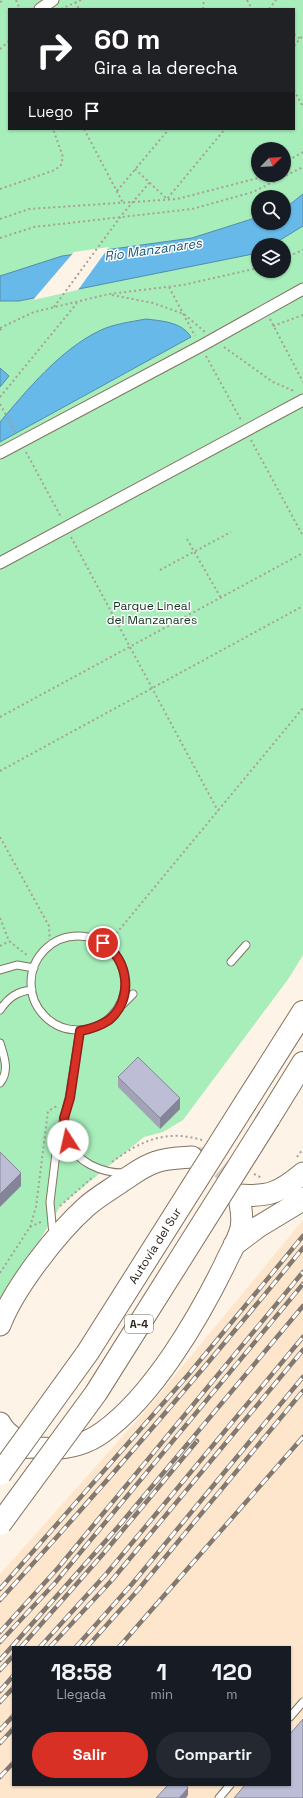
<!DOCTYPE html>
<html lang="es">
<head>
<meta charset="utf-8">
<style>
	:root { --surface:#171b24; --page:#242831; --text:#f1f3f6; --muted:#9ea1a6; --accent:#d93025 }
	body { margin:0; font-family:"Space Grotesk",sans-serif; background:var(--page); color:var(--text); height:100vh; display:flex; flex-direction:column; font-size:15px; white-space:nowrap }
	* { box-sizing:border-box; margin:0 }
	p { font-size:13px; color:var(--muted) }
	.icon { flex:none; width:22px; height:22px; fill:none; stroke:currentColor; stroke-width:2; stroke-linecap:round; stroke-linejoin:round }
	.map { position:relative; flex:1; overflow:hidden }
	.side { position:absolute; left:12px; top:1646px; width:279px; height:140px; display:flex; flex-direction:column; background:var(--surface); border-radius:0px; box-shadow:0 1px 3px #0004 }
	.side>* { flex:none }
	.guide { position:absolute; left:8px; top:8px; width:287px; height:122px; border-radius:0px; box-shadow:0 1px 3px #0004; background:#202124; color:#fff; overflow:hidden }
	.needle { width:26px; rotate:66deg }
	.fabs { position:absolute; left:251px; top:142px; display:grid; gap:8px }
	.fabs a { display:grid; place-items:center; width:40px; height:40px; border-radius:50%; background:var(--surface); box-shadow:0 1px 3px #0004; font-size:20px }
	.pin { position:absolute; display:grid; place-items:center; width:34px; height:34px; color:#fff; margin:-17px; border:2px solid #fff; border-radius:50%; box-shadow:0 1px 4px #0007 }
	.me { position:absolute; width:44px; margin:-22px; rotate:350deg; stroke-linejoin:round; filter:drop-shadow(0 0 3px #0008) }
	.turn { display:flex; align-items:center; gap:14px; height:84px; padding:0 20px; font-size:18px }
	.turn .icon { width:52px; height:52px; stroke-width:2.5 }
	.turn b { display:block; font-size:28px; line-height:34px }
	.then { display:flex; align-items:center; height:38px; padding:0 20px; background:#0003; gap:8px; font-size:15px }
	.eta { display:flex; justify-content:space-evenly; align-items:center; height:68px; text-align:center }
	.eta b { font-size:24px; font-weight:700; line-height:28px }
	.primary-button { display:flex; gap:8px; margin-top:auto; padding:8px 20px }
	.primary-button a { flex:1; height:46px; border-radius:24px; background:var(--accent); color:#fff; font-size:16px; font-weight:700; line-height:46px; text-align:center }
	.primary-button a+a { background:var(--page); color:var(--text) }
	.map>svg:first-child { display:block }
</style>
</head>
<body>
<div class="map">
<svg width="303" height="1798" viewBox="0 0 303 1798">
	<rect width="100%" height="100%" fill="#fef3e7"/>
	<!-- built -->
	<path fill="#fde6cb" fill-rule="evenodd" d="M 303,1220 L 303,1798 L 0,1798 L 0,1574 L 153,1402 ZM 13,1647 L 290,1647 L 290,1785 L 13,1785 Z"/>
	<!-- green -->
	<path fill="#a7eebb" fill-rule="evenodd" d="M 0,0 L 303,0 L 303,955 L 289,978 L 183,1120 L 163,1132 L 144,1137 L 61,1205 L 0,1305 ZM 9,9 L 294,9 L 294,129 L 9,129 ZM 258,149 L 284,149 L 284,175 L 258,175 ZM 258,197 L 284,197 L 284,223 L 258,223 ZM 258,245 L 284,245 L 284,271 L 258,271 Z"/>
	<!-- water -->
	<path fill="#66b9e8" stroke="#548cab" d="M 303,194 L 303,226 L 272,245 L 258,245 L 258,253 L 19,301 L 0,301 L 0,276 L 62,256 L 192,238 L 258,217 L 258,223 L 284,223 L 284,209 Z
		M 146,319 C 162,321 182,322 191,337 L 0,442 L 0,422 C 27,390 60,350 99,331 C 113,324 130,322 146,319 Z
		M 0,368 L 9,376 L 0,387 Z"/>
	<!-- pier -->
	<path fill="#fef3e7" d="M 109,247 L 78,290 L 33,300 L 74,252 Z"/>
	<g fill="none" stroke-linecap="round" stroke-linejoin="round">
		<!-- secondary-tunnel -->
		<path stroke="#d4cabf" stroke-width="21" stroke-dasharray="21 10" stroke-linecap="butt" d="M 193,1157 C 216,1159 231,1173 238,1195"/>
		<defs>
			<path id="service" d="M31 983a47 47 0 1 1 94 0a47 47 0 1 1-94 0Z
				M 231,962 L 246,945
				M 0,970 L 17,965 L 34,968
				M 122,1005 L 133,994
				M 0,1010 C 8,998 17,991 32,990
				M 0,1043 C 4,1056 10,1071 0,1083
				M 65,1121 C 66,1127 66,1133 68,1139 C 75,1163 103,1173 124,1173
				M 53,1235 L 50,1202 L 57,1145 L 69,1098 L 80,1031
				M 290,1717 L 303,1702
				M 219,1798 L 230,1785"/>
			<path id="pedestrian" d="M 40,9 L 53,0
				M 0,453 L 201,346 L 303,289
				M 0,563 L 303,400"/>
			<path id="secondary" d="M 234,1245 L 258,1227 L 296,1204 L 303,1198
				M 0,1325 C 14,1288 57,1233 86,1207 C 97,1197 110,1190 121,1182 C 132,1175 143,1166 156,1162 C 167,1158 180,1158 192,1157
				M 0,1423 C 7,1437 26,1446 40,1448 C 63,1450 84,1446 103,1432 C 153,1396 198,1319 225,1264 C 230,1252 238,1241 241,1228 C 243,1217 241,1206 238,1195 C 269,1197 279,1193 303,1173
				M 0,1449 L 33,1447"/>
			<path id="motorway" d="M 246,1102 L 303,1012
				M 269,1118 L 303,1063"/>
		</defs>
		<!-- service casing -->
		<use href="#service" stroke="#837361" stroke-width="9"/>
		<!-- pedestrian casing -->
		<use href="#pedestrian" stroke="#837361" stroke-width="13"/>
		<!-- secondary casing -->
		<use href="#secondary" stroke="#837361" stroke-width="23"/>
		<!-- motorway casing -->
		<use href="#motorway" stroke="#837361" stroke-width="24"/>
		<!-- path -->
		<path stroke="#a99f95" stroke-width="2" stroke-dasharray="2 3" stroke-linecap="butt" d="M 16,0 L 20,9
			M 247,0 L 252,9
			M 0,2 L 4,0
			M 75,2 L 79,9
			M 61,9 L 81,0
			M 203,9 L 204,0
			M 269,9 L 276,0
			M 294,34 L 300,39
			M 294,46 L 303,35
			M 0,49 L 9,41
			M 294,90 L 303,107
			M 84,129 L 123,203
			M 284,163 L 303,152
			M 135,169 L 167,199 L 225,129
			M 0,189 L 55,170 L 61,165 L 63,157 L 53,129
			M 117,191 L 169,129
			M 0,219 L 29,209 L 177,199 L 258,178 L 263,175
			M 0,238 L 34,227 L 192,209 L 253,192 L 303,167
			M 284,258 L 303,250
			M 169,287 L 195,336
			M 112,295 L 153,303 L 184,314 L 205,332
			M 54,307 L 121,216 L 150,182
			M 270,319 L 303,382
			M 273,326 L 303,315
			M 0,328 L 34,312 L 109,294 L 183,285 L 258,268
			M 0,330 L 3,327
			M 224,347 L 273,382 L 294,391
			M 206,356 L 241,420
			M 0,397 L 77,303
			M 0,404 L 15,432
			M 251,440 L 303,536
			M 26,452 L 61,517
			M 71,537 L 218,811
			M 187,539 L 221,598
			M 160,570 L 231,532
			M 0,717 L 303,553
			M 0,771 L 303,606
			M 0,837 L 49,926 L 50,945
			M 0,918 L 9,941 L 28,956
			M 0,946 L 9,941
			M 110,947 L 115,935 L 303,708
			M 297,1157 L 303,1149
			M 112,1162 C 140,1141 167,1129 202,1140
			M 254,1174 L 262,1178
			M 60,1206 L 94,1176
			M 30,1227 L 43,1221
			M 0,1273 L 30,1227 L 36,1207 L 48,1111 L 57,1106"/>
		<!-- service -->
		<use href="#service" stroke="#fff" stroke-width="7"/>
		<!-- pedestrian -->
		<use href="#pedestrian" stroke="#fff" stroke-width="11"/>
		<!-- secondary -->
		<use href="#secondary" stroke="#fff" stroke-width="21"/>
		<!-- motorway -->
		<use href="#motorway" stroke="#fff" stroke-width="22"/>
		<defs>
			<path id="rail" d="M 0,1589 L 188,1375 L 303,1236
				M 0,1600 C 104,1486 205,1368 303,1248
				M 0,1632 L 58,1568 L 303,1272
				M 0,1642 L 55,1583 L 303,1284
				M 21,1647 L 103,1554 L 197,1441
				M 40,1647 L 107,1573 L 303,1337
				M 50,1647 L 112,1580 L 303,1350
				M 76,1647 L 132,1584 L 303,1377
				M 87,1647 L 138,1590 L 303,1391
				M 119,1647 L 303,1437
				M 0,1660 L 118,1527 L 303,1306
				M 0,1670 L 13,1656
				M 0,1691 L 13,1676
				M 0,1702 L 13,1688
				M 0,1730 L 13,1716
				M 0,1743 L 13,1729
				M 0,1777 L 13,1763"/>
		</defs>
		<!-- rail casing -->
		<use href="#rail" stroke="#827970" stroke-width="4.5"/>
		<!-- rail -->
		<use href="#rail" stroke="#fff" stroke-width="3" stroke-dasharray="9" stroke-linecap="butt"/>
		<defs>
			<g id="motorway-bridge">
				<path id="s1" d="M 0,1474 L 88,1352 L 246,1102"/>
				<path d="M 0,1524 L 96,1393 L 269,1118"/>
			</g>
		</defs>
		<!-- motorway-bridge casing -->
		<use href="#motorway-bridge" stroke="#837361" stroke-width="24" stroke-linecap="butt"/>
		<!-- motorway-bridge -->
		<use href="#motorway-bridge" stroke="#fff" stroke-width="22"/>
	</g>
	<!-- wall -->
	<path fill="#a3a3b8" d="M 118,1077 L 180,1109 L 160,1129 L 118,1087 Z"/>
	<!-- shaded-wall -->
	<path fill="#848596" d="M 180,1098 L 180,1109 L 160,1129 L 160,1118 Z
		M 21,1173 L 21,1186 L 0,1207 L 0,1194 Z
		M 188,1788 L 188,1795 L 186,1798 L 179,1798 Z"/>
	<!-- building -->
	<path fill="#bdbed6" stroke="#848596" d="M 138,1057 L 180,1098 L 160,1118 L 118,1077 Z
		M 0,1152 L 21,1173 L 0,1194 Z
		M 303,1719 L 303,1798 L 234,1798 L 245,1785 L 290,1785 L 290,1734 Z
		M 168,1785 L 186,1785 L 188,1788 L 179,1798 L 156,1798 Z"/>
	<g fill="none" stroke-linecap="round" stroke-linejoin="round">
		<defs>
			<path id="route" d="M 68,1141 L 64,1118 L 70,1098 L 80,1031 C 91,1029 100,1026 109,1020 C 134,1000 129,959 103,943"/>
		</defs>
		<!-- route casing -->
		<use href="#route" stroke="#8d1f18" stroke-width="10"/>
		<!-- route -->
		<use href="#route" stroke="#d93025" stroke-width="7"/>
	</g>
	<g text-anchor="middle" stroke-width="3" stroke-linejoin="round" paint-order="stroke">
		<!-- shield labels -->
		<rect fill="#fff" stroke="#6b6661" stroke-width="1" x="125" y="1315" width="28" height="18" rx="3"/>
		<g font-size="11" font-weight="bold" fill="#2b241d">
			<text x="139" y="1328">A-4</text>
		</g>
		<!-- park labels -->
		<g font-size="12" fill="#12321d" stroke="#fff">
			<text x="152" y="610">Parque Lineal<tspan x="152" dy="14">del Manzanares</tspan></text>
		</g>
		<!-- street labels -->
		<g font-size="12" fill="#2b241d" stroke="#fff">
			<text dy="4" stroke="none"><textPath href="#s1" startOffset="276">Autovía del Sur</textPath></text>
		</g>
		<!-- water labels -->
		<g font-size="13" font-style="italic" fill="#185777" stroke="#fff">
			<text transform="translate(153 249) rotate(-8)" y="5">Río Manzanares</text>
		</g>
	</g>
</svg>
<div class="fabs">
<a><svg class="needle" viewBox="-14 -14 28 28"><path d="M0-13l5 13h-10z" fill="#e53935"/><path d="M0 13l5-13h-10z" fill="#9ea1a6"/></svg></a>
<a><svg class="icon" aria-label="search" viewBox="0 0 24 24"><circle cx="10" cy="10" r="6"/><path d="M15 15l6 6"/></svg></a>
<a><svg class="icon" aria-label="layers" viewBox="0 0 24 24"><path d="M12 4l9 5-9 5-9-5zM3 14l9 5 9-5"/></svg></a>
</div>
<div class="pin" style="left:103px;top:943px;background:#d93025"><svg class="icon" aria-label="arrive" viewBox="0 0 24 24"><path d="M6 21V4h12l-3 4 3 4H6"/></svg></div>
<svg class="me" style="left:68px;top:1141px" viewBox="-20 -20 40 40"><circle r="19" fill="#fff"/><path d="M0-13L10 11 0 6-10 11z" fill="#d93025"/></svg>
<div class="guide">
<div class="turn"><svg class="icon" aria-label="right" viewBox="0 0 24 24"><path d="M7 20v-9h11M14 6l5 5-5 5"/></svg><div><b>60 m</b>Gira a la derecha</div></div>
<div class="then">Luego<svg class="icon" aria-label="arrive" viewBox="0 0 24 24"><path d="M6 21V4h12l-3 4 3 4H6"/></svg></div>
</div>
<section class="side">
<div class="eta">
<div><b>18:58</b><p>Llegada</p></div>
<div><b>1</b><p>min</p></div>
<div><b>120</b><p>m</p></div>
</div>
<div class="primary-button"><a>Salir</a><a>Compartir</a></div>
</section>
</div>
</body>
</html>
